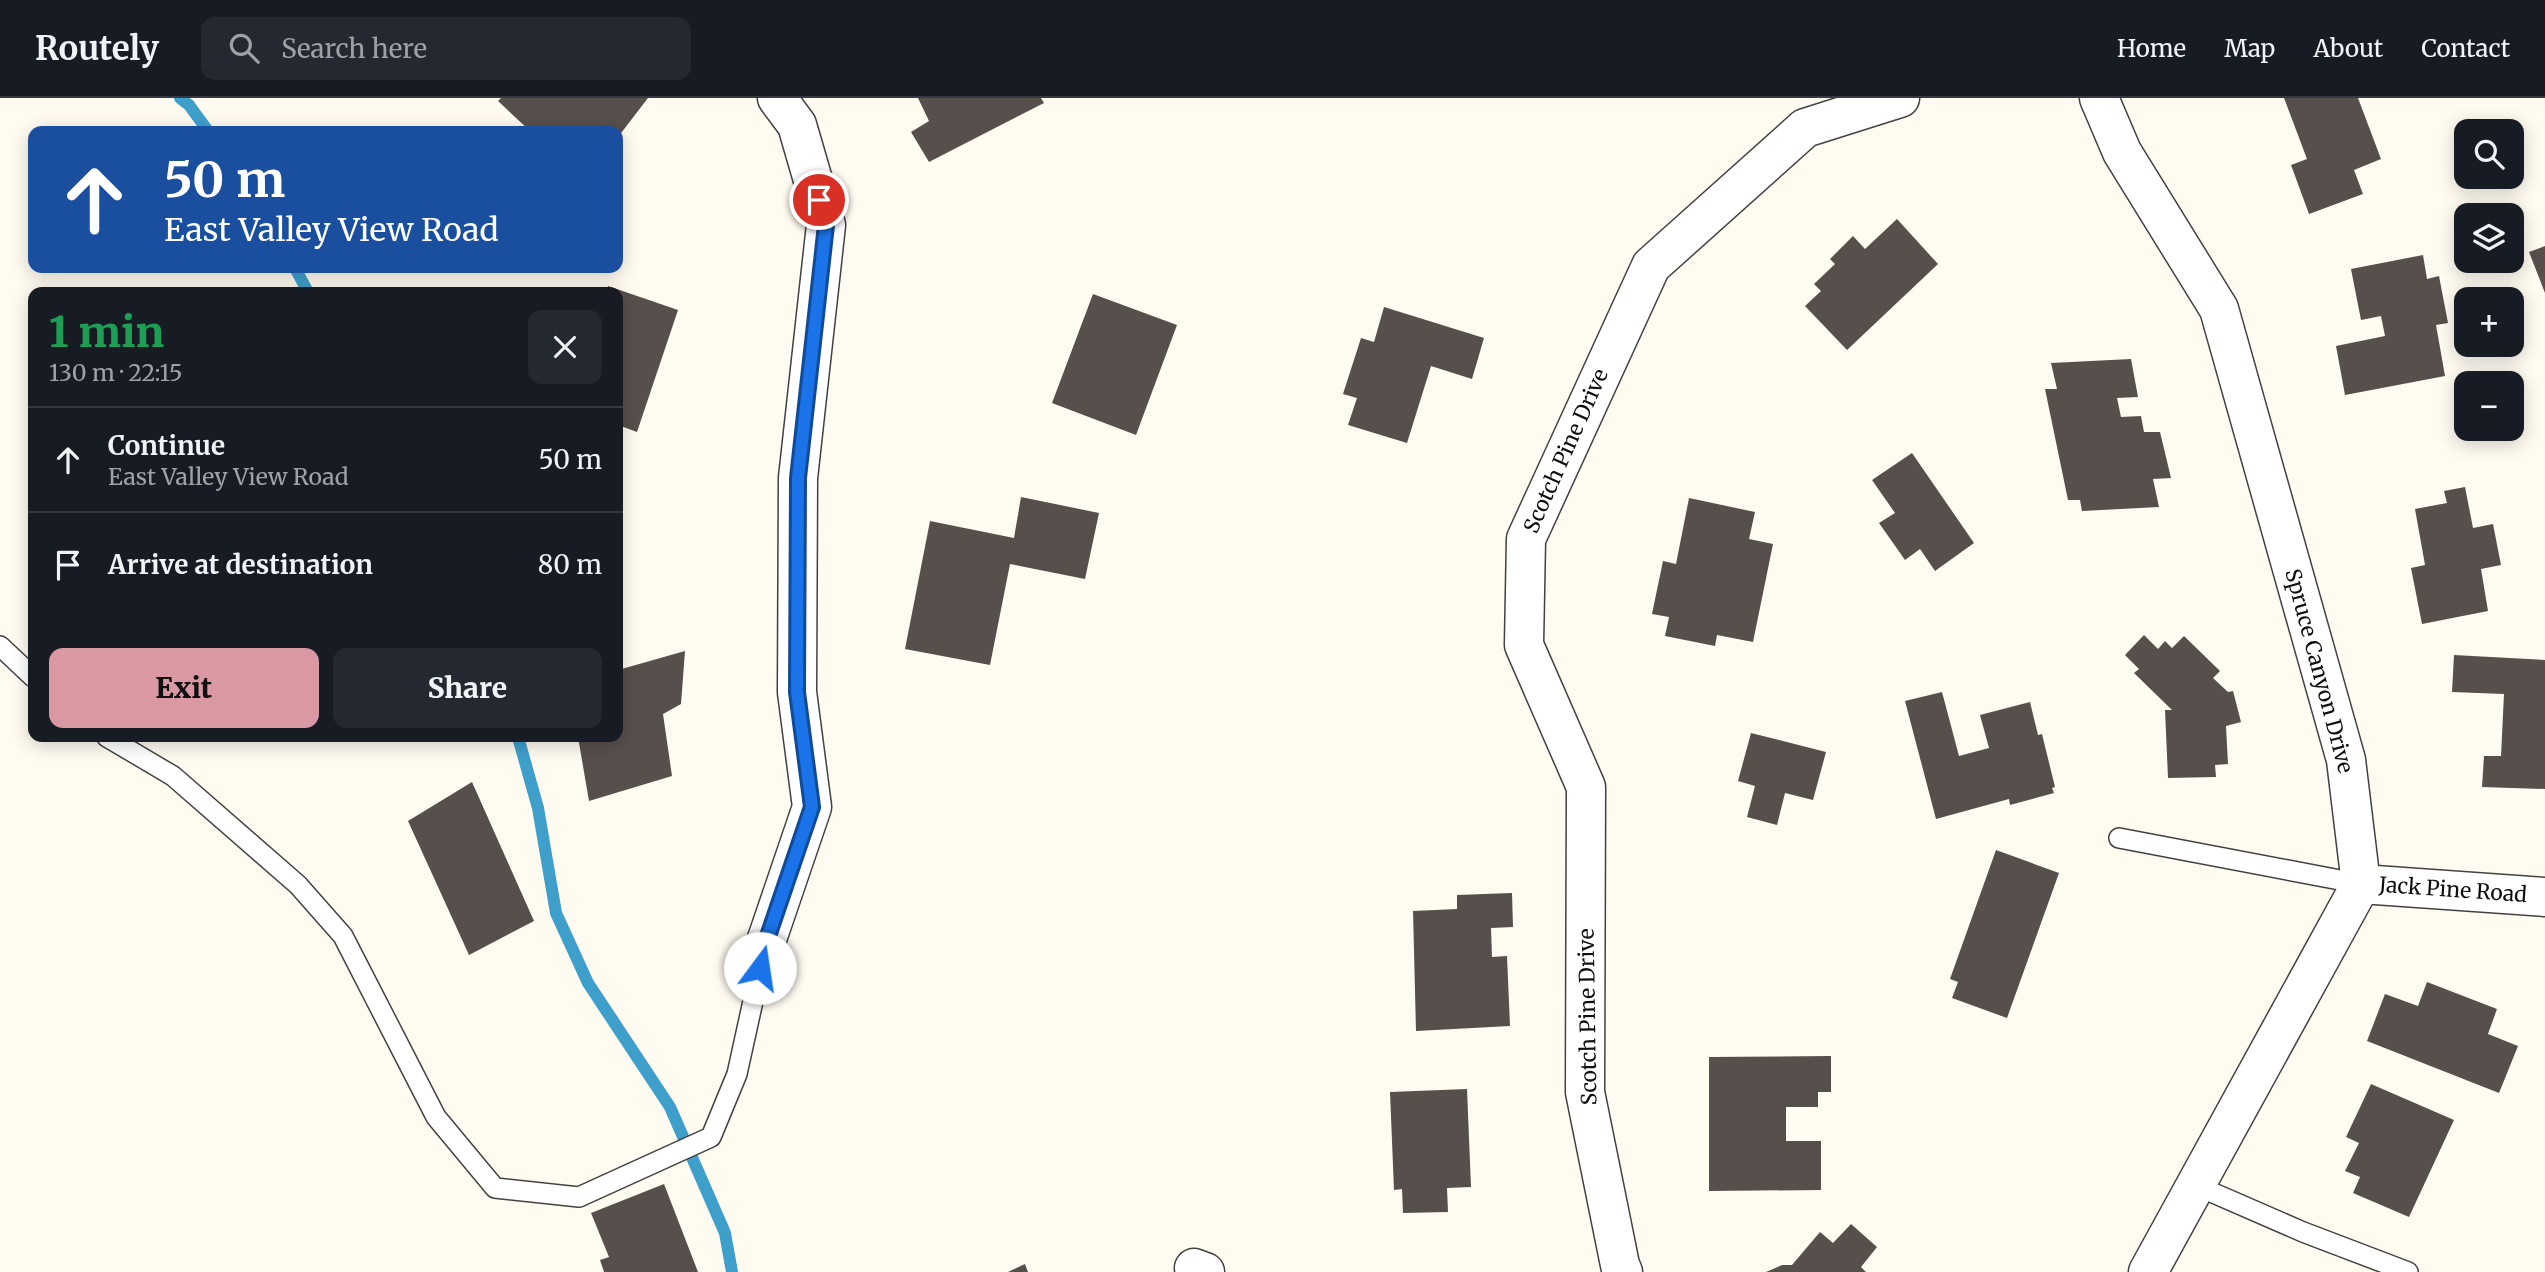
<!DOCTYPE html>
<html lang="en">
<head>
<meta charset="utf-8">
<style>
	:root { --surface:#171b24; --page:#242831; --text:#f1f3f6; --muted:#9ea1a6; --line:#363941; --accent:#da98a2 }
	body { margin:0; font-family:Merriweather,serif; background:var(--page); color:var(--text); height:100vh; display:flex; flex-direction:column; font-size:26px; white-space:nowrap }
	* { box-sizing:border-box; margin:0 }
	p { font-size:23px; color:var(--muted) }
	.icon { flex:none; width:38px; height:38px; fill:none; stroke:currentColor; stroke-width:2; stroke-linecap:round; stroke-linejoin:round }
	.map { position:relative; flex:1; overflow:hidden }
	.side { position:absolute; left:28px; top:189px; width:595px; height:455px; display:flex; flex-direction:column; background:var(--surface); border-radius:14px; box-shadow:0 4px 18px #0003 }
	.side>* { flex:none }
	.hud { position:absolute; left:28px; top:28px; width:595px; height:147px; border-radius:14px; box-shadow:0 4px 18px #0003; background:#1a4fa0; color:#fff; overflow:hidden }
	.buttons { position:absolute; left:2454px; top:21px; display:grid; gap:14px }
	.buttons a { display:grid; place-items:center; width:70px; height:70px; border-radius:14px; background:var(--surface); box-shadow:0 4px 18px #0003; font-size:35px }
	.pin { position:absolute; display:grid; place-items:center; width:60px; height:60px; color:#fff; margin:-30px; border:4px solid #fff; border-radius:50%; box-shadow:0 2px 7px #0007 }
	.me { position:absolute; width:77px; margin:-38px; rotate:14deg; stroke-linejoin:round; filter:drop-shadow(0 0 5px #0008) }
	.turn { display:flex; align-items:center; gap:24px; height:147px; padding:0 21px; font-size:32px }
	.turn .icon { width:91px; height:91px; stroke-width:2.5 }
	.turn b { display:block; font-size:49px; line-height:60px }
	.round { display:grid; place-items:center; flex:none; width:74px; height:74px; border-radius:14px; background:var(--page) }
	.overview { display:flex; align-items:center; justify-content:space-between; height:119px; padding:0 21px }
	h1 { font-size:42px; font-weight:800; line-height:52px; color:#1e9e55 }
	.primary-button { display:flex; gap:14px; margin-top:auto; padding:14px 21px }
	.primary-button a { flex:1; height:80px; border-radius:14px; background:var(--accent); color:#111; font-size:28px; font-weight:800; line-height:80px; text-align:center }
	.primary-button a+a { background:var(--page); color:var(--text) }
	ul { padding:0; list-style:none }
	li { display:flex; align-items:center; gap:21px; height:105px; padding:0 21px; border-top:2px solid var(--line) }
	li div { flex:1 }
	li b { display:block; font-size:26px }
	li em { font-style:normal }
	header { display:flex; align-items:center; gap:42px; box-sizing:border-box; height:98px; padding:0 35px; background:var(--surface); border-bottom:2px solid var(--line) }
	header strong { font-size:33px }
	nav { display:flex; gap:38px; margin-inline-start:auto; font-size:24px }
	.search { width:490px; height:63px; background:var(--page); display:flex; align-items:center; gap:18px; box-sizing:border-box; padding:0 24px; border-radius:14px; color:var(--muted); font-size:26px }
	.map>svg:first-child { display:block }
</style>
</head>
<body>
<header>
<strong>Routely</strong>
<div class="search"><svg class="icon" aria-label="search" viewBox="0 0 24 24"><circle cx="10" cy="10" r="6"/><path d="M15 15l6 6"/></svg>Search here</div>
<nav><a>Home</a><a>Map</a><a>About</a><a>Contact</a></nav>
</header>
<div class="map">
<svg width="2545" height="1174" viewBox="0 0 2545 1174">
	<rect width="100%" height="100%" fill="#fffbf1"/>
	<g fill="none" stroke-linecap="round" stroke-linejoin="round">
		<!-- stream -->
		<path stroke="#3e9fcb" stroke-width="12" d="M 180,0 L 189,7 L 208,33
			M 295,170 L 308,194
			M 518,639 L 538,710 L 556,815 L 588,885 L 670,1009 L 725,1135 L 732,1174"/>
	</g>
	<!-- building -->
	<path fill="#574f4b" d="M 501,0 L 648,0 L 618,39 L 618,33 L 530,33 L 498,3 Z
		M 918,0 L 1041,0 L 1044,5 L 929,64 L 911,34 L 929,23 Z
		M 2284,0 L 2358,0 L 2381,61 L 2354,72 L 2363,96 L 2309,116 L 2291,67 L 2307,61 Z
		M 1897,121 L 1938,166 L 1847,252 L 1805,208 L 1821,193 L 1814,186 L 1835,166 L 1830,161 L 1853,138 L 1865,151 Z
		M 2545,148 L 2545,195 L 2529,154 Z
		M 2423,157 L 2427,181 L 2439,178 L 2448,225 L 2436,227 L 2445,278 L 2345,297 L 2336,248 L 2385,238 L 2381,218 L 2361,222 L 2351,171 Z
		M 608,188 L 678,212 L 637,334 L 618,327 L 618,194 L 606,194 Z
		M 1093,196 L 1177,227 L 1136,337 L 1052,305 Z
		M 1384,209 L 1484,240 L 1472,281 L 1431,268 L 1407,345 L 1348,327 L 1357,300 L 1343,296 L 1361,240 L 1374,244 Z
		M 2131,261 L 2138,299 L 2117,300 L 2121,319 L 2141,318 L 2144,334 L 2160,334 L 2171,380 L 2153,381 L 2159,409 L 2082,413 L 2080,402 L 2068,402 L 2045,291 L 2057,291 L 2051,265 Z
		M 1912,355 L 1974,445 L 1935,473 L 1920,451 L 1905,462 L 1879,425 L 1895,415 L 1872,382 Z
		M 2465,389 L 2473,430 L 2493,426 L 2501,467 L 2481,471 L 2488,513 L 2422,526 L 2411,470 L 2425,467 L 2415,411 L 2447,405 L 2444,393 Z
		M 1021,399 L 1099,415 L 1085,481 L 1010,466 L 990,567 L 905,551 L 930,423 L 1014,440 Z
		M 1689,400 L 1755,414 L 1749,441 L 1773,446 L 1753,544 L 1717,537 L 1715,548 L 1665,538 L 1669,519 L 1652,516 L 1663,463 L 1676,466 Z
		M 2144,537 L 2158,551 L 2165,543 L 2172,550 L 2184,538 L 2220,573 L 2213,580 L 2228,594 L 2233,593 L 2241,624 L 2226,628 L 2228,666 L 2215,667 L 2216,679 L 2168,680 L 2165,612 L 2172,612 L 2134,575 L 2139,571 L 2125,557 Z
		M 685,553 L 681,606 L 663,616 L 672,678 L 589,703 L 578,639 L 618,639 L 618,572 Z
		M 2454,557 L 2545,562 L 2545,691 L 2482,689 L 2484,658 L 2501,658 L 2504,596 L 2452,594 Z
		M 1942,594 L 1959,658 L 1989,650 L 1980,617 L 2030,604 L 2038,637 L 2042,636 L 2055,689 L 2052,690 L 2054,695 L 2010,707 L 2009,701 L 1936,721 L 1905,603 Z
		M 1751,635 L 1826,654 L 1813,702 L 1785,695 L 1777,727 L 1747,719 L 1755,688 L 1738,683 Z
		M 472,684 L 534,823 L 469,857 L 408,723 Z
		M 1996,752 L 2059,775 L 2007,920 L 1952,900 L 1958,884 L 1950,881 Z
		M 1512,795 L 1513,829 L 1491,830 L 1492,859 L 1507,858 L 1510,928 L 1416,933 L 1413,813 L 1457,811 L 1457,797 Z
		M 2427,884 L 2497,911 L 2488,936 L 2518,948 L 2499,995 L 2367,943 L 2385,896 L 2418,908 Z
		M 1831,958 L 1831,994 L 1818,994 L 1818,1009 L 1786,1009 L 1786,1043 L 1821,1043 L 1821,1092 L 1709,1093 L 1709,959 Z
		M 2371,986 L 2454,1022 L 2409,1119 L 2353,1095 L 2360,1079 L 2345,1073 L 2359,1045 L 2346,1039 Z
		M 1467,991 L 1471,1089 L 1447,1090 L 1448,1114 L 1403,1115 L 1402,1091 L 1394,1092 L 1390,994 Z
		M 664,1086 L 698,1174 L 604,1174 L 600,1162 L 609,1159 L 591,1115 Z
		M 1851,1126 L 1877,1149 L 1861,1169 L 1866,1174 L 1766,1174 L 1782,1167 L 1792,1167 L 1820,1134 L 1833,1145 Z
		M 1025,1166 L 1028,1174 L 1008,1174 Z"/>
	<g fill="none" stroke-linecap="round" stroke-linejoin="round">
		<defs>
			<path id="lane" d="M 0,548 L 33,579
				M 107,639 L 173,678 L 298,787 L 343,838 L 436,1019 L 495,1090 L 579,1099 L 711,1039 L 737,976 L 766,844
				M 2119,740 L 2361,786
				M 2195,1087 L 2303,1134 L 2408,1174"/>
			<path id="street" d="M 2099,0 L 2122,54 L 2219,211 L 2346,662 L 2361,786 L 2148,1174
				M 2361,786 L 2545,799
				M 766,844 L 812,709 L 797,594 L 798,380 L 826,127 L 797,27 L 777,0
				M 1194,1170 L 1205,1174
				M 1623,1174 L 1620,1167 L 1585,994 L 1586,689 L 1524,547 L 1526,441 L 1651,168 L 1805,30 L 1900,0"/>
		</defs>
		<!-- lane casing -->
		<use href="#lane" stroke="#424242" stroke-width="22"/>
		<!-- street casing -->
		<use href="#street" stroke="#424242" stroke-width="41"/>
		<!-- lane -->
		<use href="#lane" stroke="#fff" stroke-width="19"/>
		<!-- street -->
		<use href="#street" stroke="#fff" stroke-width="38"/>
	</g>
	<g fill="none" stroke-linecap="round" stroke-linejoin="round">
		<defs>
			<path id="route" d="M 760,870 L 766,844 L 812,709 L 797,594 L 798,380 L 826,127 L 819,102"/>
		</defs>
		<!-- route casing -->
		<use href="#route" stroke="#114b97" stroke-width="18"/>
		<!-- route -->
		<use href="#route" stroke="#1a73e8" stroke-width="12"/>
	</g>
	<g text-anchor="middle" stroke-width="7" stroke-linejoin="round" paint-order="stroke">
		<!-- street labels -->
		<g font-size="21" fill="#0f0f0f" stroke="#fff">
			<text transform="translate(1566 353) rotate(-66)" y="7">Scotch Pine Drive</text>
			<text transform="translate(2319 573) rotate(75)" y="7">Spruce Canyon Drive</text>
			<text transform="translate(2453 792) rotate(4)" y="7">Jack Pine Road</text>
			<text transform="translate(1588 919) rotate(-91)" y="7">Scotch Pine Drive</text>
		</g>
	</g>
</svg>
<div class="buttons">
<a><svg class="icon" aria-label="search" viewBox="0 0 24 24"><circle cx="10" cy="10" r="6"/><path d="M15 15l6 6"/></svg></a>
<a><svg class="icon" aria-label="layers" viewBox="0 0 24 24"><path d="M12 4l9 5-9 5-9-5zM3 14l9 5 9-5"/></svg></a>
<a>+</a>
<a>−</a>
</div>
<div class="pin" style="left:819px;top:102px;background:#d93025"><svg class="icon" aria-label="arrive" viewBox="0 0 24 24"><path d="M6 21V4h12l-3 4 3 4H6"/></svg></div>
<svg class="me" style="left:760px;top:870px" viewBox="-20 -20 40 40"><circle r="19" fill="#fff"/><path d="M0-13L10 11 0 6-10 11z" fill="#1a73e8"/></svg>
<div class="hud">
<div class="turn"><svg class="icon" aria-label="ahead" viewBox="0 0 24 24"><path d="M12 20V5M6 11l6-6 6 6"/></svg><div><b>50 m</b>East Valley View Road</div></div>
</div>
<section class="side">
<div class="overview"><div><h1>1 min</h1><p>130 m · 22:15</p></div><a class="round"><svg class="icon" aria-label="close" viewBox="0 0 24 24"><path d="M6 6l12 12M18 6L6 18"/></svg></a></div>
<ul>
<li><svg class="icon" aria-label="ahead" viewBox="0 0 24 24"><path d="M12 20V5M6 11l6-6 6 6"/></svg><div><b>Continue</b><p>East Valley View Road</p></div><em>50 m</em></li>
<li><svg class="icon" aria-label="arrive" viewBox="0 0 24 24"><path d="M6 21V4h12l-3 4 3 4H6"/></svg><div><b>Arrive at destination</b></div><em>80 m</em></li>
</ul>
<div class="primary-button"><a>Exit</a><a>Share</a></div>
</section>
</div>
</body>
</html>
